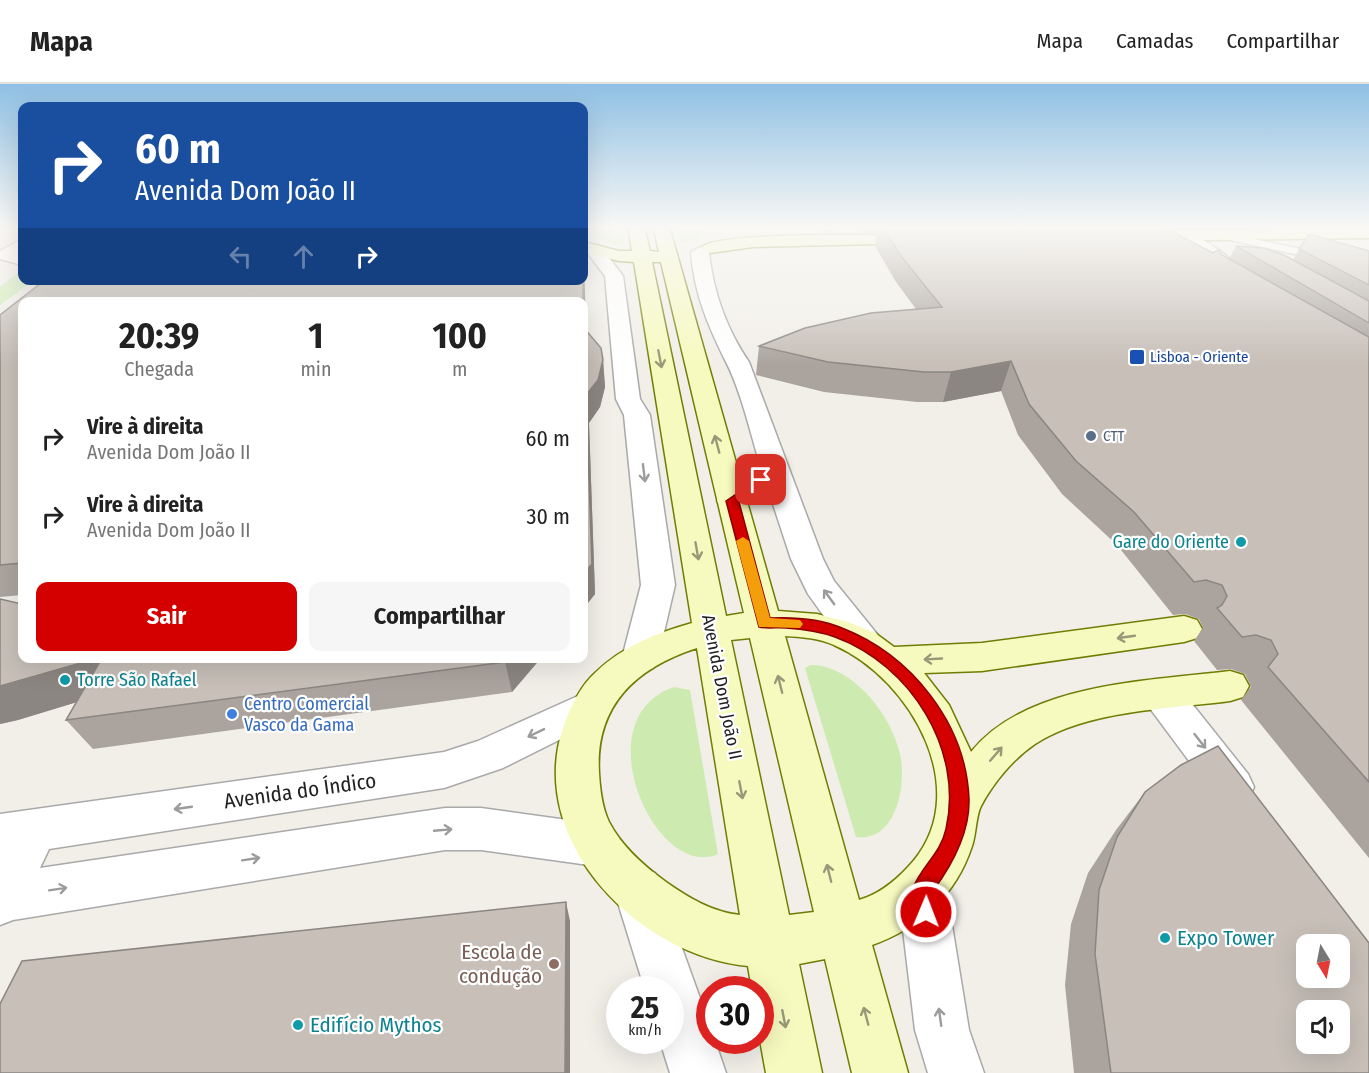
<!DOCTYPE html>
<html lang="pt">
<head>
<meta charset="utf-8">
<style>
	:root { --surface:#fff; --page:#f6f6f6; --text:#222; --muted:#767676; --line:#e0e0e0; --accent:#d40000 }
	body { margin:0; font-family:"Fira Sans Condensed",sans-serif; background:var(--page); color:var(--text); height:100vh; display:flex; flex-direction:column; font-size:22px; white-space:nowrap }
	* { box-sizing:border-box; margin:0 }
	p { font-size:20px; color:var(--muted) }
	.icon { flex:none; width:33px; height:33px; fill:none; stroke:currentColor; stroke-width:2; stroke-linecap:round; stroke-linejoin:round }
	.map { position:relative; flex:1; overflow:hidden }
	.side { position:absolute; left:18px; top:213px; width:570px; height:366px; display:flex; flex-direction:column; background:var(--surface); border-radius:12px; box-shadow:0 6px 24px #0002 }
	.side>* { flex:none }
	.banner { position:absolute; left:18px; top:18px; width:570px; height:183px; border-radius:12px; box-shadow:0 6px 24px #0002; background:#1a4fa0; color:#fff; overflow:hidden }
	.needle { width:39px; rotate:170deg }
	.controls { position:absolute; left:1296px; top:850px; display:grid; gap:12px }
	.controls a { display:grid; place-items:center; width:54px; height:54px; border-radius:12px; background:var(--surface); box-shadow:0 6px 24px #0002; font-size:30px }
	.speed { position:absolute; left:606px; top:892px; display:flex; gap:12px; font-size:30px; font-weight:700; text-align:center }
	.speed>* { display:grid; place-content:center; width:78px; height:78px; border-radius:50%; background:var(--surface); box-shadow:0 6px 24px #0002; line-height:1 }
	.speed small { font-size:15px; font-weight:400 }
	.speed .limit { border:9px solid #d22; background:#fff; color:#111 }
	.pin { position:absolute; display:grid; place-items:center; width:51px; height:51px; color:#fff; margin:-26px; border-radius:12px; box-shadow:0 3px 9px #0006 }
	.me { position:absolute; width:66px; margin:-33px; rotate:1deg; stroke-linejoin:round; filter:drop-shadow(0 0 4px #0008) }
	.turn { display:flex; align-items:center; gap:21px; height:126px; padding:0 18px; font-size:27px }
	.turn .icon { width:78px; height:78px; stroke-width:2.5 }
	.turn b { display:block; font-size:42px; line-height:51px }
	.lanes { display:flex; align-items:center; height:57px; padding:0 18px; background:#0003; justify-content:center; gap:30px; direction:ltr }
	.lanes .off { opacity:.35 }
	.eta { display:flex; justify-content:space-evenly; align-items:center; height:102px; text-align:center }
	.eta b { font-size:36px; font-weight:700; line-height:42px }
	.button { display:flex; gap:12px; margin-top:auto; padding:12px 18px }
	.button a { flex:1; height:69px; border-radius:12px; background:var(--accent); color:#fff; font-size:24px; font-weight:700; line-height:69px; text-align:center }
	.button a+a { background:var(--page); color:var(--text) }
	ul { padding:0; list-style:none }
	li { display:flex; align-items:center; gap:18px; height:78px; padding:0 18px }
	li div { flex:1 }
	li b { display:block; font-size:22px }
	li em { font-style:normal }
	header { display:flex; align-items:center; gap:36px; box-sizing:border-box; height:84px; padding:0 30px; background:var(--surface); border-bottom:2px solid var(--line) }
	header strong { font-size:28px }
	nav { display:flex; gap:33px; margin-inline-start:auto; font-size:21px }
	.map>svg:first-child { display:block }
</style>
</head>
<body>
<header>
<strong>Mapa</strong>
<nav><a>Mapa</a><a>Camadas</a><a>Compartilhar</a></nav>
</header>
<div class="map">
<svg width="1369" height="989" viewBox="0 0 1369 989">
	<rect width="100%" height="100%" fill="#f2efe9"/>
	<!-- grass -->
	<path fill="#cdebb0" d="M 597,142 L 622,142 L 624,160 L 612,161 L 597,153 Z
		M 674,142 L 702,142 L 704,149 L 697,155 L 680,159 Z
		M 22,186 L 22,196 L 33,197 L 0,221 L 0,202 Z
		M 811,581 C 853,581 892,632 900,670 C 907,701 896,759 856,753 L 805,584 Z
		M 674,603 L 690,606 L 718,770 C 656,798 582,634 674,603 Z"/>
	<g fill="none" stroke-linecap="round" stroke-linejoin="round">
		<defs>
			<path id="lane" d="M 1220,148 L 1340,173 L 1369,187 L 1369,196 L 1332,178 L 1216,153 L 1216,149 Z
				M 1182,149 C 1195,147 1226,170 1235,180 L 1225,182 L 1214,172 L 1182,153 Z"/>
			<path id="street" d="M 819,142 L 836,142 L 836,143 L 828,148 Z
				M 22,155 L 22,168 L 20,170 L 22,170 L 22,181 L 0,175 L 0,167 Z
				M 595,162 L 601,163 L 623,192 L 640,315 L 650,331 L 675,501 L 658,574 L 653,584 L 640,588 L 627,584 L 622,574 L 641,501 L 624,331 L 616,315 L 605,192 L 586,167 Z
				M 700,163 L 709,168 C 713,207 727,246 749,278 L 823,475 L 834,497 L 877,550 L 882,560 L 877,570 L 864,573 L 851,570 L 808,510 L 791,475 L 768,405 C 753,416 741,428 722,423 L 717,417 L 722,411 L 761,384 C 751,351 741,307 726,278 C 708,242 694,209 691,168 Z
				M 1163,597 L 1177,601 L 1248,690 L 1254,703 L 1248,716 L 1233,722 L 1218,716 L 1149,623 L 1144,612 L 1149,601 Z
				M 589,607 L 603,612 L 609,623 L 603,634 L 503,684 L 444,704 L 49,765 L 40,784 L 445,724 L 481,724 L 596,740 L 612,746 L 619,761 L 612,776 L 596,782 L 481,766 L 445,766 L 13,836 L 0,841 L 0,730 L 444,668 L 478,657 Z
				M 922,781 L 939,787 L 946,804 L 969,946 L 984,989 L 928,989 L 915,946 L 898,804 L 905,787 Z
				M 638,783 L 655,789 L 710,942 L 710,957 L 715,957 L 726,989 L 670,989 L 660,957 L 670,957 L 670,906 L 645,906 L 614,806 L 621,789 Z"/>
			<path id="secondary" d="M 628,142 L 644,142 L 650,167 L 659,168 L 653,142 L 669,142 L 778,527 L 817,530 L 848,538 L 875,549 L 894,563 L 982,559 L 1184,532 L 1197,536 L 1202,545 L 1197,554 L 1184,558 L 982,587 L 924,589 L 949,621 L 971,668 C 1026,599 1149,597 1230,587 L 1243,591 L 1249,602 L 1243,613 L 1230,617 C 1169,625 1087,626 1035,660 C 1013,675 993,699 981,722 C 976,731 976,751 972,762 C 956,811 920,844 872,861 L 908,989 L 852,989 L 825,875 L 799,880 L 822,989 L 766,989 L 760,956 L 760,906 L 752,906 L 748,882 C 640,872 528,760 562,647 C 569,626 579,603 596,588 C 623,562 657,549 692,539 L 634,178 L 619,177 L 584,168 L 584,158 L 619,167 L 632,167 ZM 652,178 L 661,178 L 744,529 L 726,532 ZM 785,552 C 801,553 819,554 834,561 C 912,595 977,711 908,783 C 894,798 879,810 859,816 ZM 750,554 L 814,828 L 789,831 L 731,556 ZM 697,564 L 740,831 C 712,828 689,814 666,798 C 644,782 622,763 609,738 C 602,723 600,706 599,689 C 595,622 635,584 697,564 Z
				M 1369,144 L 1369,154 L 1134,157 L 1126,152 L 1134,147 Z
				M 870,151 L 876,152 L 879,156 L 876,160 L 753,163 L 710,169 L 701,164 C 712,149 845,151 870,151 Z"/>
		</defs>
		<!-- lane casing -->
		<use href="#lane" stroke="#a9a9a9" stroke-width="3"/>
		<!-- street casing -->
		<use href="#street" stroke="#a9a9a9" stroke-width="3"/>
		<!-- secondary casing -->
		<use href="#secondary" stroke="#707d05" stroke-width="3"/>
		<!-- lane -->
		<use href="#lane" fill="#fff" fill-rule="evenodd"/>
		<!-- street -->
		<use href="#street" fill="#fff" fill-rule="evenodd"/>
		<!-- secondary -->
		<use href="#secondary" fill="#f7fabf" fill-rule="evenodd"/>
	</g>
	<!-- wall -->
	<path fill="#aba49e" d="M 859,142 L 1161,142 L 1213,169 L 1222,171 L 1229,175 L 1236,162 L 1293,176 L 1299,165 L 1369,167 L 1369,774 L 1241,616 L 1251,603 L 1245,590 L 1231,585 L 1217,586 L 1194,557 L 1203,544 L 1199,535 L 1185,530 L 1173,531 L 1117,461 L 1062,410 L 1018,351 L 1001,307 L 943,318 L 917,318 L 824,308 L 756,291 L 759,262 L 916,225 L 896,198 L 875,162 L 877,151 L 864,149 Z
		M 584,180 L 586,246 L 601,264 L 603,276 L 605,303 L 600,323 L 589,339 L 595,510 L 584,524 L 584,218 L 22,218 L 22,511 L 0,513 L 0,231 L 45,196 L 584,196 Z
		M 0,515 L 22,574 L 541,574 L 512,608 L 93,665 L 66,636 L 76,618 L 18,636 L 0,640 Z
		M 1145,708 L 1369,989 L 1074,989 L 1065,901 L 1071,840 L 1088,789 L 1116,746 Z"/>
	<!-- shaded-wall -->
	<path fill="#8b8681" d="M 584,180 L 587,269 L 584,244 L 583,196 Z
		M 603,276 L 605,303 L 600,323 L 589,339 L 595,510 L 584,524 L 586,311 Z
		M 1011,277 L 1001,307 L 943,318 L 951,288 Z
		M 98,574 L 104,574 L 127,603 L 18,636 L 0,640 L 0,602 Z
		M 508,574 L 541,574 L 512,608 L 505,578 Z
		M 566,818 L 570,837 L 570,989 L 565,989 Z"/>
	<!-- building -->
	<path fill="#c7bfb8" stroke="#8b8681" stroke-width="1.5" fill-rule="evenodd" d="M 882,142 L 1161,142 L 1213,169 L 1218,166 L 1222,171 L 1369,253 L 1369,698 L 1268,583 L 1278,570 L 1271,556 L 1256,551 L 1242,553 L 1217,524 L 1222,521 L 1227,512 L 1222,501 L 1206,496 L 1194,498 L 1134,428 L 1076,377 L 1029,320 L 1011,277 L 951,288 L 924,288 L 828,278 L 759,262 L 805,244 L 871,229 L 942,223 L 901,172 Z
		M 1309,150 L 1369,167 L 1369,201 L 1299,165 Z
		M 1236,162 L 1263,164 L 1284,171 L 1369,217 L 1369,239 Z
		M 45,196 L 583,196 L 583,218 L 22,218 L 22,479 L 0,481 L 0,231 Z
		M 584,219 L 584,244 L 601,264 L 603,276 L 598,296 L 586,311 L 592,480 L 584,489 Z
		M 0,515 L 22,520 L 22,574 L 98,574 L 0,602 Z
		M 102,574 L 508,574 L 505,578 L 66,636 Z
		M 1218,662 L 1369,859 L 1369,989 L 1111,989 L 1095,870 L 1099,806 L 1117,753 L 1145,708 L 1181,681 ZM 1306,861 L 1340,861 L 1340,894 L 1306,894 ZM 1306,927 L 1340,927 L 1340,960 L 1306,960 Z
		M 566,818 L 565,989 L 0,989 L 0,920 L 22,877 Z"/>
	<!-- one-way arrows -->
	<defs><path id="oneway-shaft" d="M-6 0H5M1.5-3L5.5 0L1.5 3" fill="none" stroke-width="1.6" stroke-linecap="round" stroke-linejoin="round" transform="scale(1.5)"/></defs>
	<g stroke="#979978">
		<use href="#oneway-shaft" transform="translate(660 275) rotate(79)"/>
		<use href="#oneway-shaft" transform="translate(717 360) rotate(-105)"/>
		<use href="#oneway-shaft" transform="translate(697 467) rotate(80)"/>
		<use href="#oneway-shaft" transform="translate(1126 553) rotate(172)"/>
		<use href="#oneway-shaft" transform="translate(933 575) rotate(177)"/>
		<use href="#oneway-shaft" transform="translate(780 600) rotate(-104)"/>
		<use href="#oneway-shaft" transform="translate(996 670) rotate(-49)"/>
		<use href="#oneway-shaft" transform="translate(741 706) rotate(79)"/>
		<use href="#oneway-shaft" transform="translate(829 789) rotate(-104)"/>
		<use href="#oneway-shaft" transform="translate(866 932) rotate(-105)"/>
		<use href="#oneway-shaft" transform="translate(784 935) rotate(79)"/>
	</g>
	<g stroke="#9c9c9c">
		<use href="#oneway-shaft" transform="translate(644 389) rotate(83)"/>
		<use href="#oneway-shaft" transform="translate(829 513) rotate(-126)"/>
		<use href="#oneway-shaft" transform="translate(536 649) rotate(154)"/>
		<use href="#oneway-shaft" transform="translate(1200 657) rotate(52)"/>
		<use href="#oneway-shaft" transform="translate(183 724) rotate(172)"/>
		<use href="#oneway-shaft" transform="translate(443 746) rotate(-5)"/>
		<use href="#oneway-shaft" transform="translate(251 775) rotate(-9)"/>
		<use href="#oneway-shaft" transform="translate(58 805) rotate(-9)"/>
		<use href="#oneway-shaft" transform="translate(940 933) rotate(-98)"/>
	</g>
	<!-- sky -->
	<linearGradient id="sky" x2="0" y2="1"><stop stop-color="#8fc0e4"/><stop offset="0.51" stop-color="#f9f8f5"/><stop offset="1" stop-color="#f9f8f5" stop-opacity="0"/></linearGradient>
	<rect width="1369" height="281" fill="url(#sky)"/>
	<!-- route -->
	<path fill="#d40000" stroke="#8a0000" stroke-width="1.5" d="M 761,393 L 766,394 L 766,399 L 739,418 L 770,534 C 792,533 821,535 842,544 C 911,571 966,639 969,715 C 970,748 952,781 933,807 L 936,828 L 933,835 L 926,838 L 919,835 L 913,804 C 921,783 941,769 946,745 C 964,666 911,581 835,553 C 821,548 801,545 786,544 C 777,543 768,545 759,543 L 726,417 Z"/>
	<!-- slow -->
	<path fill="#f59e0b" d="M 743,453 L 749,457 L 770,534 L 800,536 L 803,540 L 800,544 L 759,543 L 736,457 Z"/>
	<!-- markers -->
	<rect fill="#1a4fb4" stroke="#fff" stroke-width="2" x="1129" y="265" width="16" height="16" rx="3"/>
	<circle fill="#5c6f8a" stroke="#fff" stroke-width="2" cx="1091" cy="352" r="6"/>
	<g fill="#0f9aa8" stroke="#fff" stroke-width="2">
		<circle cx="1241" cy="458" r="6"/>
		<circle cx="65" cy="596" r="6"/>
		<circle cx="1165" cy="854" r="6"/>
		<circle cx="298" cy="941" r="6"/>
	</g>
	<circle fill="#3f7fe0" stroke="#fff" stroke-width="2" cx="232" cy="630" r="6"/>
	<circle fill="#8d6e63" stroke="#fff" stroke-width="2" cx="554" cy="880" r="6"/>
	<g text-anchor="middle" stroke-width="4.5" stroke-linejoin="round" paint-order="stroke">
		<!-- far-transit labels -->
		<g font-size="15" fill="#164399" stroke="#fff" text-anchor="start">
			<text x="1150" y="278">Lisboa - Oriente</text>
		</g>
		<!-- far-service labels -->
		<g font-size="15" fill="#4e5e75" stroke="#fff" text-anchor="start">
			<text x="1103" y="357">CTT</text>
		</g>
		<!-- culture labels -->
		<g font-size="18" fill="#0d838f" stroke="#fff" text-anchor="end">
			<text x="1229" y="464">Gare do Oriente</text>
			<text x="77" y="602" text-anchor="start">Torre São Rafael</text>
		</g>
		<!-- street labels -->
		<g font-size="18" fill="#222" stroke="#fff">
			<text transform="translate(722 603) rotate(79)" y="6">Avenida Dom João II</text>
		</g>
		<!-- shop labels -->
		<g font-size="18" fill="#366cbe" stroke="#fff" text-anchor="start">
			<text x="244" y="626">Centro Comercial<tspan x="244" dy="21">Vasco da Gama</tspan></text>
		</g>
		<!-- near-street labels -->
		<g font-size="21" fill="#222" stroke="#fff">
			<text transform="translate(300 707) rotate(-8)" y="7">Avenida do Índico</text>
		</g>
		<!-- near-culture labels -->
		<g font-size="21" fill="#0d838f" stroke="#fff" text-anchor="start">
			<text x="1177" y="861">Expo Tower</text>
			<text x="310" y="948">Edifício Mythos</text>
		</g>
		<!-- near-education labels -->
		<g font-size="21" fill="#785e54" stroke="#fff" text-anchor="end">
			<text x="542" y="875">Escola de<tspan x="542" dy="24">condução</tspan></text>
		</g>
	</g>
</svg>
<div class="controls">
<a><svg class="needle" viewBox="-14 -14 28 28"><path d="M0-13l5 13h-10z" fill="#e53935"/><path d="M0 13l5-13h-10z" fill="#767676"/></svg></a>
<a><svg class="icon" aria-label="sound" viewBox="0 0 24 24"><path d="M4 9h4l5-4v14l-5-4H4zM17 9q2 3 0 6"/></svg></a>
</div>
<div class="speed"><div>25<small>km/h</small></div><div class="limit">30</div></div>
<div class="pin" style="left:761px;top:396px;background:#d93025"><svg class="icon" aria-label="arrive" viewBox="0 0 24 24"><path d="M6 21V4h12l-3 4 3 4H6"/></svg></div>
<svg class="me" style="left:926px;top:828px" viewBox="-20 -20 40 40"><circle r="17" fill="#d40000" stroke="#fff" stroke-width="3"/><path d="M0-11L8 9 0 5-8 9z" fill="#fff"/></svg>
<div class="banner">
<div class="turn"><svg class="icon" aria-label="right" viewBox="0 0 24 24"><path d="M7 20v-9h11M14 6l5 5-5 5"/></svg><div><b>60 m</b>Avenida Dom João II</div></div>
<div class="lanes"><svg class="icon off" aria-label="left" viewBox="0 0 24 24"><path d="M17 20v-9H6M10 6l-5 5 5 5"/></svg><svg class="icon off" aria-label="ahead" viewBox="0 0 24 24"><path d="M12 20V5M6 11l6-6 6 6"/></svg><svg class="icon" aria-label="right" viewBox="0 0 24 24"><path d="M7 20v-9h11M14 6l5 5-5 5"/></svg></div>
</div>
<section class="side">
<div class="eta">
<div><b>20:39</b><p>Chegada</p></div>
<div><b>1</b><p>min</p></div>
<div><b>100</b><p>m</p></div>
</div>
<ul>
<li><svg class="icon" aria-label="right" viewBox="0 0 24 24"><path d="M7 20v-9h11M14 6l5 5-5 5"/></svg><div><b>Vire à direita</b><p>Avenida Dom João II</p></div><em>60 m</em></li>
<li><svg class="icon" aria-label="right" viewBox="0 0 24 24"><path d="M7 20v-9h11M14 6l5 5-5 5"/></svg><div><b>Vire à direita</b><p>Avenida Dom João II</p></div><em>30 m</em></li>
</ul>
<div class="button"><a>Sair</a><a>Compartilhar</a></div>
</section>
</div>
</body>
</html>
